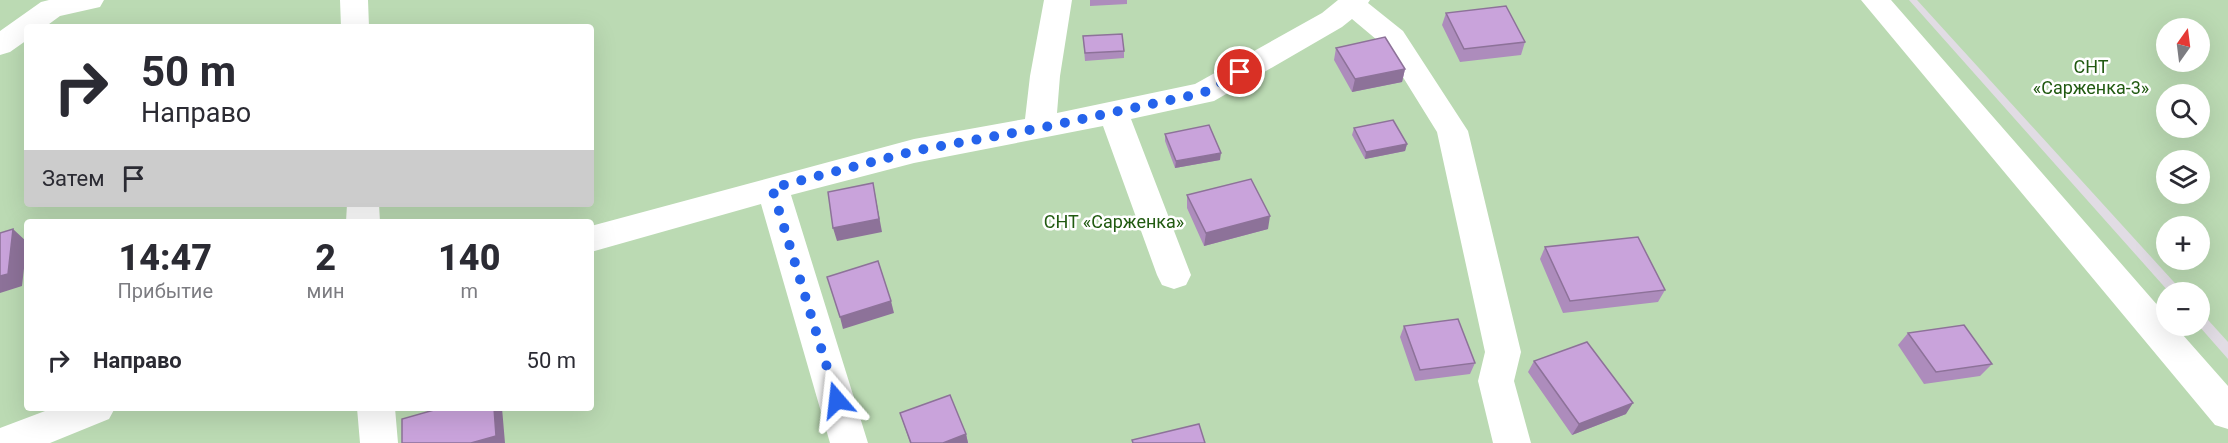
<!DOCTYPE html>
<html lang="ru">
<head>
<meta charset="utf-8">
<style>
	:root { --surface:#fff; --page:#f7f7f7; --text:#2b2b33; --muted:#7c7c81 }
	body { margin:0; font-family:Roboto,sans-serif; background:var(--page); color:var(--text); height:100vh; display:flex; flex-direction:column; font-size:22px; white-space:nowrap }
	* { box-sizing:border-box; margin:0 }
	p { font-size:20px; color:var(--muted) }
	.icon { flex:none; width:33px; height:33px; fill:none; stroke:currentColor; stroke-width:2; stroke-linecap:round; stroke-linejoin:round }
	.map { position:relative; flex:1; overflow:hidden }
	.drawer { position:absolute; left:24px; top:219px; width:570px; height:192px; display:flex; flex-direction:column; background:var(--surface); border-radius:6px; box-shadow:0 6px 24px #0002 }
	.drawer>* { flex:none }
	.banner { position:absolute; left:24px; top:24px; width:570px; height:183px; border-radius:6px; box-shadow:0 6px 24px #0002; background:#fff; color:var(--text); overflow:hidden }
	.needle { width:39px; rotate:14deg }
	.controls { position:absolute; left:2156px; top:18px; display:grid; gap:12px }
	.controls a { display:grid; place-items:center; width:54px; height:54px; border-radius:50%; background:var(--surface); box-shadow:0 6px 24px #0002; font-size:30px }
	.pin { position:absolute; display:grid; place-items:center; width:51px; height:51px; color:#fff; margin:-26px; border:3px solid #fff; border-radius:50%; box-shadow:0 2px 6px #0007 }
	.me { position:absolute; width:66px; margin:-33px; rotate:343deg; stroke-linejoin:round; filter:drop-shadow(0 0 4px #0008) }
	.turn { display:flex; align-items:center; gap:21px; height:126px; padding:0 18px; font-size:27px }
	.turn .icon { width:78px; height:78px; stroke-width:2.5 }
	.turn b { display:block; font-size:42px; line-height:51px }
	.then { display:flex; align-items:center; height:57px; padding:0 18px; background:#0003; gap:12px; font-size:22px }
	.eta { display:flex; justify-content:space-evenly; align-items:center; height:102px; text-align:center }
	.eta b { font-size:36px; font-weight:800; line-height:42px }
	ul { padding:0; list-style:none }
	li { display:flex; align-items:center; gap:18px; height:78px; padding:0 18px }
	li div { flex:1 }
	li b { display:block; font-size:22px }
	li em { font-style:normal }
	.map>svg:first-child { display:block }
</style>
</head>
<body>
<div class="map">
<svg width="2228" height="443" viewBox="0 0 2228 443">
	<rect width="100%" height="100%" fill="#e1dce4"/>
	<!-- green -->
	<path fill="#bbdab3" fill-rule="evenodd" d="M 0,0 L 1909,0 L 2169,292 L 2166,292 L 2166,326 L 2199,326 L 2228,359 L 2228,443 L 0,443 ZM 27,27 L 591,27 L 591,204 L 27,204 ZM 27,222 L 591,222 L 591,408 L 27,408 Z
		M 1917,0 L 2228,0 L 2228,342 L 2199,310 L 2199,292 L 2183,292 ZM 2166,28 L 2199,28 L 2199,62 L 2166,62 ZM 2166,94 L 2199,94 L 2199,128 L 2166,128 ZM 2166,160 L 2199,160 L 2199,194 L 2166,194 ZM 2166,226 L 2199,226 L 2199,260 L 2166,260 Z"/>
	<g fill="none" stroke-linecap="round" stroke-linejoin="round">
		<!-- minor -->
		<path fill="#fff" fill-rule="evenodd" d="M 49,0 L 104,0 L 100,7 L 60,16 L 45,27 L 27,27 L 27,40 L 10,52 L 0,55 L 0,31 L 41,2 Z
			M 340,0 L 368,0 L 369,27 L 341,27 Z
			M 1044,0 L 1072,0 L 1060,76 L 1057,113 L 1195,84 L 1322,13 L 1338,0 L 1370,0 L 1368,3 L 1403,31 L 1468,131 L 1521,352 L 1514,381 L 1531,443 L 1493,443 L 1478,381 L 1485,352 L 1437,132 L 1383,45 L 1352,19 L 1342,27 L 1214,101 L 1131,119 L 1191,275 L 1186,285 L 1174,289 L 1162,285 L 1157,275 L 1103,126 L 914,163 L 791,195 L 868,443 L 830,443 L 761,204 L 591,252 L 591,226 L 914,139 L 1025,119 L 1030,76 Z
			M 347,204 L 379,204 L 380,222 L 346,222 Z
			M 53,408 L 115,408 L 109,419 L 50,443 L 0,443 L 0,428 Z
			M 357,408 L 395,408 L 398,443 L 360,443 Z"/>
		<!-- major -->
		<path fill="#fff" fill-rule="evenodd" d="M 1861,0 L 1891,0 L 2166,315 L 2166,326 L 2175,326 L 2228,386 L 2228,429 L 2215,425 Z"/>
	</g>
	<!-- wall -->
	<path fill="#ad8cbc" d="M 1090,0 L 1127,0 L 1127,4 L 1090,6 Z
		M 1446,13 L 1525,42 L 1521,55 L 1460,62 L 1442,25 Z
		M 1083,36 L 1124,51 L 1124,58 L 1085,61 Z
		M 1336,48 L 1405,69 L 1402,82 L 1352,92 L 1334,60 Z
		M 1354,128 L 1407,144 L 1405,151 L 1365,159 L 1352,135 Z
		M 1165,134 L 1220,160 L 1175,168 L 1165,141 Z
		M 1187,195 L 1268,229 L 1204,246 L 1187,208 Z
		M 1545,247 L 1665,290 L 1658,302 L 1563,313 L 1540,259 Z
		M 1404,326 L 1475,363 L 1470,374 L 1415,381 L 1400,337 Z
		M 1908,333 L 1992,364 L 1980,376 L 1924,384 L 1898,345 Z
		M 1534,361 L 1626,414 L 1572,435 L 1528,372 Z
		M 900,413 L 966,434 L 968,443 L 910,443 Z"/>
	<!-- shaded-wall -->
	<path fill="#8d7299" d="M 1405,69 L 1402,82 L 1352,92 L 1355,79 Z
		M 1407,144 L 1405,151 L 1365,159 L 1366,152 Z
		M 1221,153 L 1220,160 L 1175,168 L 1176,161 Z
		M 873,183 L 882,232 L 837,241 L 833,228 Z
		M 1270,216 L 1268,229 L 1204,246 L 1206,233 Z
		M 13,229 L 27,242 L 22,286 L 0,293 L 0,276 Z
		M 891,301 L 894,313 L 843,329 L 840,317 Z
		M 1633,403 L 1626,414 L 1572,435 L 1579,424 Z
		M 494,408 L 502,408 L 505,443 L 471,443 Z
		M 966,434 L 968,443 L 943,443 Z"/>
	<!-- building -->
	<path fill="#c9a3db" stroke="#8d7299" stroke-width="1.5" d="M 1506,6 L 1525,42 L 1464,49 L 1446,13 Z
		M 1122,34 L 1124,51 L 1085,53 L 1083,36 Z
		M 1385,37 L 1405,69 L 1355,79 L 1336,48 Z
		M 1393,120 L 1407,144 L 1366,152 L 1354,128 Z
		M 1209,125 L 1221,153 L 1176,161 L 1165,134 Z
		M 1251,179 L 1270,216 L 1206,233 L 1187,195 Z
		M 873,183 L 879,219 L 833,228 L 828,192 Z
		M 13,229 L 8,274 L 0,276 L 0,233 Z
		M 1638,237 L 1665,290 L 1570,301 L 1545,247 Z
		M 878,261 L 891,301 L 840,317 L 827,277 Z
		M 1458,319 L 1475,363 L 1420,370 L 1404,326 Z
		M 1964,325 L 1992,364 L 1936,372 L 1908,333 Z
		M 1587,342 L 1633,403 L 1579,424 L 1534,361 Z
		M 950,395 L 966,434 L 943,443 L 911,443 L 900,413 Z
		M 441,408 L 494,408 L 496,436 L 471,443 L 402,443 L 402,419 Z
		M 1199,424 L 1205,443 L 1133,443 L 1132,440 Z"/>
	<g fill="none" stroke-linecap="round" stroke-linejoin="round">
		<!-- route -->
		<path stroke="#2563eb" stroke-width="10" stroke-dasharray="0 18" d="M 837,400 L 772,188 L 914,151 L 1040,128 L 1203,93 L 1240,72"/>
	</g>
	<g text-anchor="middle" stroke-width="5" stroke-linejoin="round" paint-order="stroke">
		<!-- park labels -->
		<g font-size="18" fill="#215a11" stroke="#fff">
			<text x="2091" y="73">СНТ<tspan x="2091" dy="21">«Сарженка-3»</tspan></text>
			<text x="1114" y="228">СНТ «Сарженка»</text>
		</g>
	</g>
</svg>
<div class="controls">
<a><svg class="needle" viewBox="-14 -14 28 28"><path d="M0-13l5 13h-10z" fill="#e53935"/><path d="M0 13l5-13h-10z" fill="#7c7c81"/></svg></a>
<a><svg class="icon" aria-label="search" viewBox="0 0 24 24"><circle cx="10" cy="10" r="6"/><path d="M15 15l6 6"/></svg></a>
<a><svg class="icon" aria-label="layers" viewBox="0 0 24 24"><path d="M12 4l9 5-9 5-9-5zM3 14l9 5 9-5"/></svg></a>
<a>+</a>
<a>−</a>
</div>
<div class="pin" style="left:1240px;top:72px;background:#d93025"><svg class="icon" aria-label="arrive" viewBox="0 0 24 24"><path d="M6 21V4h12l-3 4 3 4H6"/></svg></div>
<svg class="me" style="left:837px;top:400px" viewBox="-20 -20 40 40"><path d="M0-17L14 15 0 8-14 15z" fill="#2563eb" stroke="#fff" stroke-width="4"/></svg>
<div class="banner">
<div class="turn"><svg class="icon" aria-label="right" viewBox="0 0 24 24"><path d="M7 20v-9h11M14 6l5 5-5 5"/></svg><div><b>50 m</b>Направо</div></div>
<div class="then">Затем<svg class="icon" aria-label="arrive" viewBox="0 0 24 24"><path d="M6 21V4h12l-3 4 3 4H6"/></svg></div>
</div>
<section class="drawer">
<div class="eta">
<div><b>14:47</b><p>Прибытие</p></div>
<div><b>2</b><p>мин</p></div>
<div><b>140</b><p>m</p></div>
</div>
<ul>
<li><svg class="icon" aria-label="right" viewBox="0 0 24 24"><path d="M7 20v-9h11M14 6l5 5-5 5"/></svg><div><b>Направо</b></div><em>50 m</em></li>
</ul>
</section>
</div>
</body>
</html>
